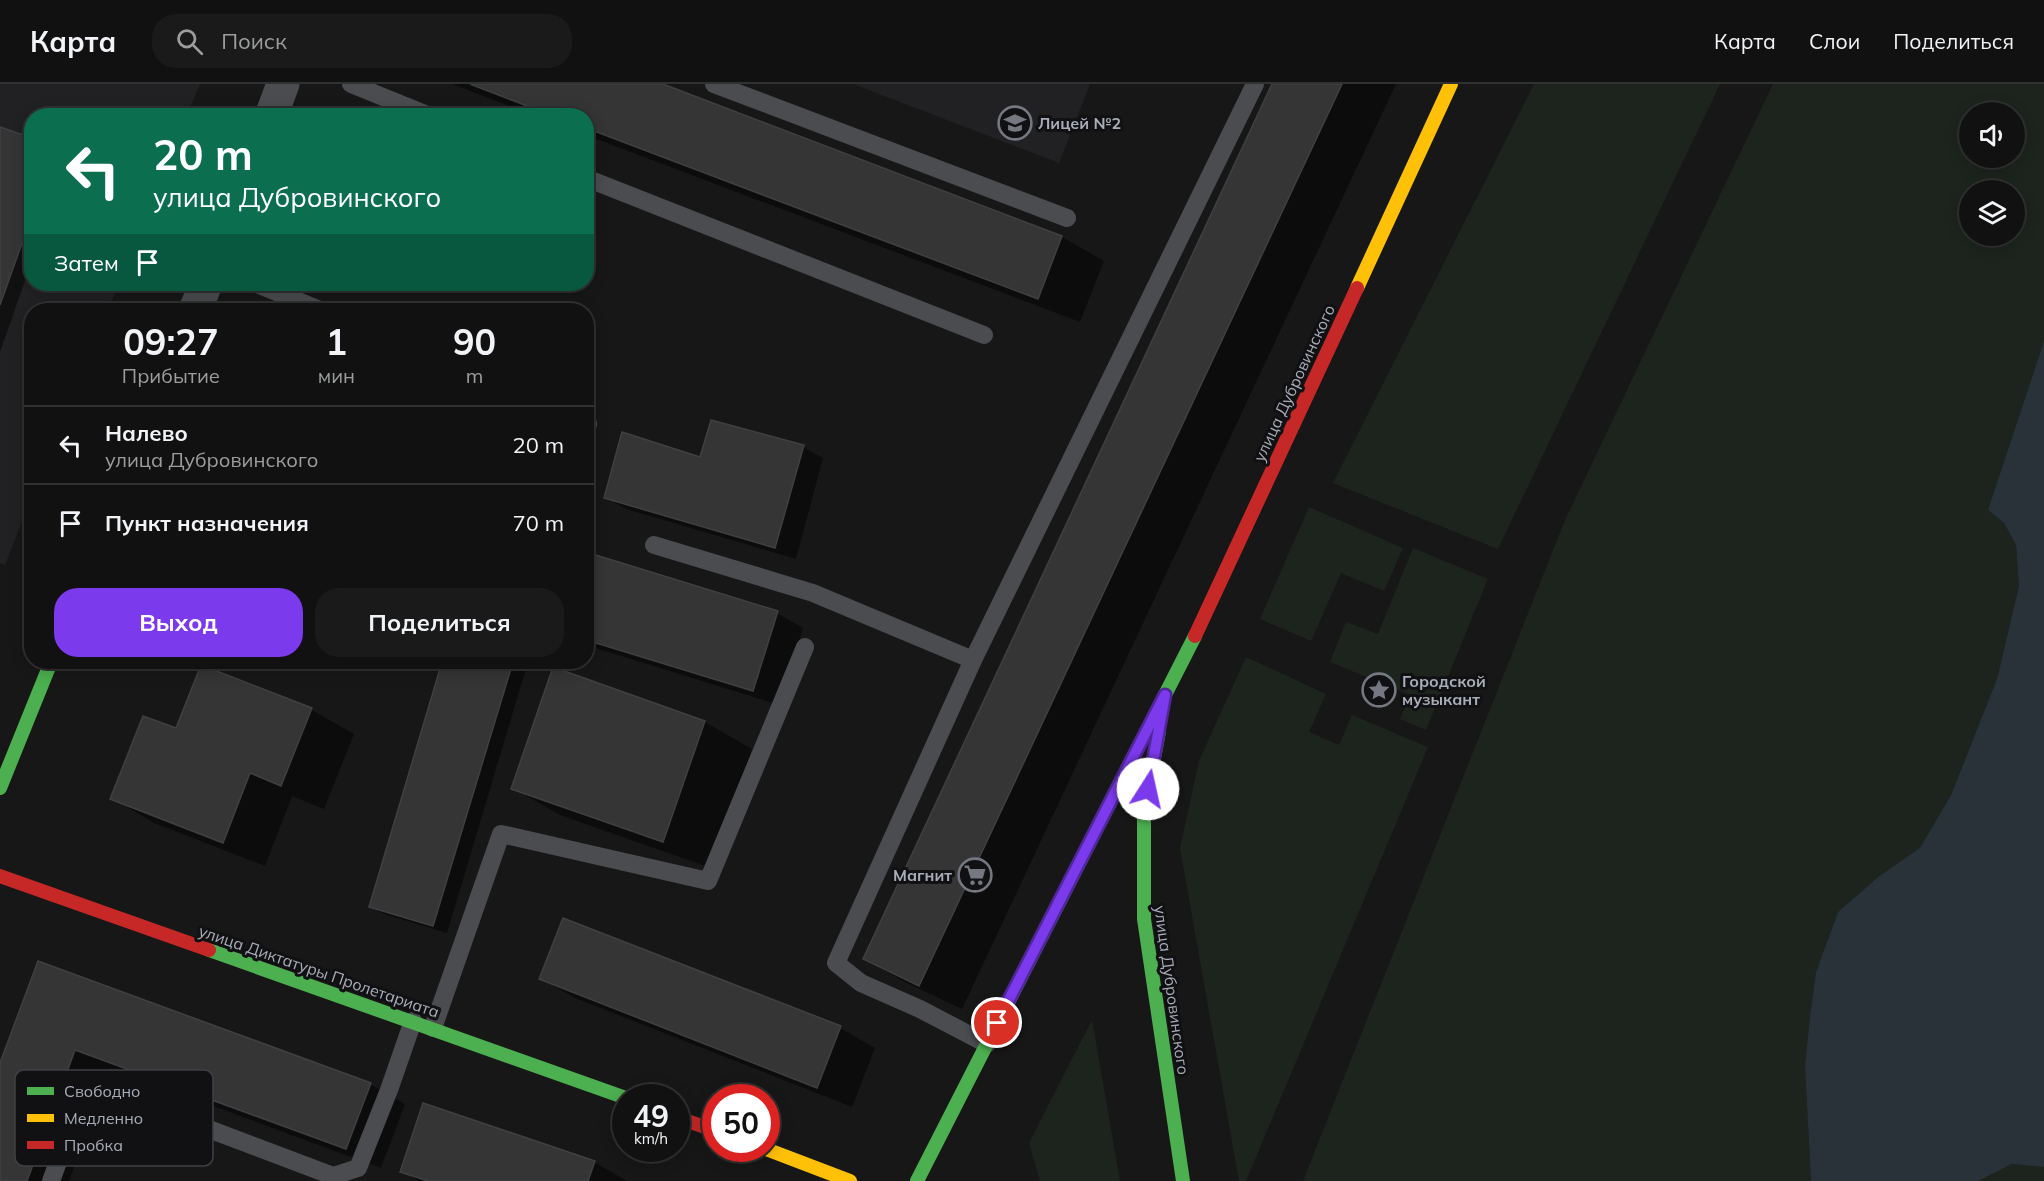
<!DOCTYPE html>
<html lang="ru">
<head>
<meta charset="utf-8">
<style>
	:root { --surface:#111; --page:#1a1a1a; --text:#f1f3f6; --muted:#9c9d9f; --line:#303131; --accent:#7c3aed }
	body { margin:0; font-family:Mulish,sans-serif; background:var(--page); color:var(--text); height:100vh; display:flex; flex-direction:column; font-size:22px; white-space:nowrap }
	* { box-sizing:border-box; margin:0 }
	p { font-size:20px; color:var(--muted) }
	.icon { flex:none; width:33px; height:33px; fill:none; stroke:currentColor; stroke-width:2; stroke-linecap:round; stroke-linejoin:round }
	.map { position:relative; flex:1; overflow:hidden }
	.drawer { position:absolute; left:24px; top:219px; width:570px; height:366px; display:flex; flex-direction:column; background:var(--surface); border-radius:24px; box-shadow:0 3px 15px #0003,0 0 0 2px var(--line) }
	.drawer>* { flex:none }
	.banner { position:absolute; left:24px; top:24px; width:570px; height:183px; border-radius:24px; box-shadow:0 3px 15px #0003,0 0 0 2px var(--line); background:#0b6e4f; color:#fff; overflow:hidden }
	.tools { position:absolute; left:1959px; top:18px; display:grid; gap:12px }
	.tools a { display:grid; place-items:center; width:66px; height:66px; border-radius:50%; background:var(--surface); box-shadow:0 3px 15px #0003,0 0 0 2px var(--line); font-size:30px }
	.speed { position:absolute; left:612px; top:1000px; display:flex; gap:12px; font-size:30px; font-weight:700; text-align:center }
	.speed>* { display:grid; place-content:center; width:78px; height:78px; border-radius:50%; background:var(--surface); box-shadow:0 3px 15px #0003,0 0 0 2px var(--line); line-height:1 }
	.speed small { font-size:15px; font-weight:400 }
	.speed .limit { border:9px solid #d22; background:#fff; color:#111 }
	.pin { position:absolute; display:grid; place-items:center; width:51px; height:51px; color:#fff; margin:-26px; border:3px solid #fff; border-radius:50%; box-shadow:0 2px 6px #0007 }
	.me { position:absolute; width:66px; margin:-33px; rotate:10deg; stroke-linejoin:round; filter:drop-shadow(0 0 4px #0008) }
	.turn { display:flex; align-items:center; gap:21px; height:126px; padding:0 30px; font-size:27px }
	.turn .icon { width:78px; height:78px; stroke-width:2.5 }
	.turn b { display:block; font-size:42px; line-height:51px }
	.then { display:flex; align-items:center; height:57px; padding:0 30px; background:#0003; gap:12px; font-size:22px }
	.eta { display:flex; justify-content:space-evenly; align-items:center; height:102px; text-align:center }
	.eta b { font-size:36px; font-weight:700; line-height:42px }
	.button { display:flex; gap:12px; margin-top:auto; padding:12px 30px }
	.button a { flex:1; height:69px; border-radius:24px; background:var(--accent); color:#fff; font-size:24px; font-weight:700; line-height:69px; text-align:center }
	.button a+a { background:var(--page); color:var(--text) }
	ul { padding:0; list-style:none }
	li { display:flex; align-items:center; gap:18px; height:78px; padding:0 30px; border-top:2px solid var(--line) }
	li div { flex:1 }
	li b { display:block; font-size:22px }
	li em { font-style:normal }
	header { display:flex; align-items:center; gap:36px; box-sizing:border-box; height:84px; padding:0 30px; background:var(--surface); border-bottom:2px solid var(--line) }
	header strong { font-size:28px }
	nav { display:flex; gap:33px; margin-inline-start:auto; font-size:21px }
	.search { width:420px; height:54px; background:var(--page); display:flex; align-items:center; gap:15px; box-sizing:border-box; padding:0 21px; border-radius:24px; color:var(--muted); font-size:22px }
	.map>svg:first-child { display:block }
</style>
</head>
<body>
<header>
<strong>Карта</strong>
<div class="search"><svg class="icon" aria-label="search" viewBox="0 0 24 24"><circle cx="10" cy="10" r="6"/><path d="M15 15l6 6"/></svg>Поиск</div>
<nav><a>Карта</a><a>Слои</a><a>Поделиться</a></nav>
</header>
<div class="map">
<svg width="2044" height="1097" viewBox="0 0 2044 1097">
	<rect width="100%" height="100%" fill="#171717"/>
	<!-- built -->
	<path fill="#212123" d="M 0,0 L 200,0 L 187,31 L 32,32 L 32,200 L 119,200 L 108,226 L 32,226 L 31,415 L 5,481 L 0,479 Z
		M 853,0 L 1090,0 L 1059,79 Z"/>
	<!-- green -->
	<path fill="#1d241e" fill-rule="evenodd" d="M 1534,0 L 1720,0 L 1498,465 L 1333,399 Z
		M 1773,0 L 2044,0 L 2044,257 L 1988,426 L 2004,439 L 2016,461 L 2019,502 L 1997,595 L 1951,711 L 1920,765 L 1878,793 L 1838,828 L 1816,888 L 1810,932 L 1805,982 L 1811,1097 L 1303,1097 L 1565,436 ZM 1970,28 L 2014,28 L 2014,74 L 1970,74 ZM 1970,106 L 2014,106 L 2014,152 L 1970,152 Z
		M 1309,423 L 1403,464 L 1384,507 L 1341,489 L 1311,557 L 1260,535 Z
		M 1413,464 L 1488,495 L 1426,646 L 1400,635 L 1410,611 L 1330,578 L 1346,538 L 1378,550 Z
		M 1246,573 L 1326,610 L 1309,648 L 1339,661 L 1352,631 L 1428,663 L 1246,1097 L 1239,1097 L 1180,764 L 1199,677 Z
		M 1092,936 L 1120,1097 L 1040,1097 L 1029,1059 Z
		M 2012,1080 L 2044,1083 L 2044,1097 L 1978,1097 Z"/>
	<!-- water -->
	<path fill="#2a3239" d="M 2044,257 L 2044,1083 L 2012,1080 L 1978,1097 L 1811,1097 L 1805,982 L 1810,932 L 1816,888 L 1838,828 L 1878,793 L 1920,764 L 1951,711 L 1997,595 L 2019,502 L 2016,461 L 2004,439 L 1988,426 Z"/>
	<!-- shadow -->
	<path fill="#0007" d="M 452,0 L 659,0 L 1062,153 L 1104,177 L 1080,238 L 586,51 L 586,32 L 535,32 Z
		M 1274,0 L 1396,0 L 962,925 L 907,899 L 864,875 Z
		M 0,44 L 32,55 L 32,177 L 0,268 Z
		M 803,363 L 823,374 L 796,475 L 626,425 L 605,413 L 702,375 Z
		M 586,470 L 777,529 L 803,544 L 779,621 L 586,561 Z
		M 444,578 L 528,578 L 447,849 L 384,830 L 370,823 Z
		M 202,583 L 312,626 L 354,650 L 324,725 L 292,712 L 265,782 L 154,739 L 112,714 L 177,646 Z
		M 705,638 L 752,665 L 711,784 L 560,731 L 513,704 Z
		M 563,836 L 840,944 L 875,964 L 852,1023 L 575,914 L 540,894 Z
		M 38,879 L 370,1000 L 405,1020 L 381,1084 L 110,984 L 69,1097 L 0,1097 L 0,983 Z
		M 594,1078 L 627,1097 L 419,1097 L 402,1087 Z"/>
	<!-- building -->
	<path fill="#353536" stroke="#3f4043" stroke-width="1.5" d="M 470,0 L 663,0 L 1062,152 L 1038,215 L 586,44 L 586,32 L 553,32 Z
		M 1272,0 L 1342,0 L 919,902 L 863,875 Z
		M 0,43 L 32,54 L 32,131 L 0,221 Z
		M 711,336 L 804,361 L 775,464 L 604,414 L 622,348 L 700,373 Z
		M 586,468 L 778,527 L 753,607 L 586,556 Z
		M 442,578 L 513,578 L 433,842 L 369,823 Z
		M 201,581 L 312,624 L 281,702 L 250,689 L 223,759 L 110,715 L 143,632 L 176,644 Z
		M 553,583 L 705,637 L 663,758 L 511,705 Z
		M 563,834 L 841,942 L 817,1004 L 539,895 Z
		M 38,877 L 371,999 L 346,1065 L 75,966 L 27,1097 L 0,1097 L 0,979 Z
		M 423,1019 L 595,1077 L 588,1097 L 428,1097 L 400,1088 Z"/>
	<g fill="none" stroke-linecap="round" stroke-linejoin="round">
		<!-- lane -->
		<path stroke="#4b4c50" stroke-width="18" d="M 351,0 L 430,32
			M 714,0 L 1067,134
			M 586,94 L 984,251
			M 257,200 L 320,226
			M 586,339 L 588,340 L 586,345
			M 654,461 L 813,509 L 973,576
			M 433,944 L 501,750 L 708,797 L 805,563
			M 987,960 L 920,925 L 861,899 L 836,879 L 973,576 L 1255,0
			M 51,1097 L 87,999 L 333,1092 L 358,1084 L 389,1006 L 413,937"/>
		<!-- street -->
		<path stroke="#4b4c50" stroke-width="33" d="M 271,32 L 283,0
			M 195,226 L 206,200"/>
		<!-- fast -->
		<path stroke="#4caf50" stroke-width="14" d="M 1159,647 L 1144,728 L 1144,835 L 1183,1097
			M 0,704 L 51,578
			M 209,866 L 626,1014
			M 917,1097 L 1195,552"/>
		<!-- slow -->
		<path stroke="#ffc107" stroke-width="14" d="M 1357,204 L 1451,0
			M 766,1065 L 850,1097"/>
		<!-- jam -->
		<path stroke="#c62828" stroke-width="14" d="M 1195,552 L 1357,204
			M 0,792 L 209,866
			M 676,1033 L 716,1047"/>
	</g>
	<g fill="none" stroke-linecap="round" stroke-linejoin="round">
		<defs>
			<path id="route" d="M 997,939 L 1165,611 L 1148,705"/>
		</defs>
		<!-- route casing -->
		<use href="#route" stroke="#51269a" stroke-width="15"/>
		<!-- route -->
		<use href="#route" stroke="#7c3aed" stroke-width="10"/>
	</g>
	<!-- icons -->
	<defs>
		<symbol id="school-ring" viewBox="-11 -11 22 22"><circle r="9.5" fill="#111113" stroke="#757880" stroke-width="1.5"/><path d="M0-5L7-2L0 1L-7-2ZM-4 1L0 2.5L4 1V4Q0 6-4 4Z" fill="#757880"/></symbol>
		<symbol id="sight-ring" viewBox="-11 -11 22 22"><circle r="9.5" fill="#111113" stroke="#757880" stroke-width="1.5"/><path d="M0-6L1.8-2.2L6-1.7L2.9 1.2L3.7 5.4L0 3.3L-3.7 5.4L-2.9 1.2L-6-1.7L-1.8-2.2Z" fill="#757880"/></symbol>
		<symbol id="supermarket-ring" viewBox="-11 -11 22 22"><circle r="9.5" fill="#111113" stroke="#757880" stroke-width="1.5"/><path d="M-6-5.5h2.5l.6 2H6L4.5 2H-2.5L-4.4-4H-6ZM-1.5 3.2a1.3 1.3 0 1 0 .1 0ZM3 3.2a1.3 1.3 0 1 0 .1 0Z" fill="#757880"/></symbol>
	</defs>
	<g fill-rule="evenodd">
		<use href="#school-ring" x="996" y="20" width="38" height="38"/>
		<use href="#sight-ring" x="1360" y="587" width="38" height="38"/>
		<use href="#supermarket-ring" x="956" y="772" width="38" height="38"/>
	</g>
	<g text-anchor="middle" stroke-width="6" stroke-linejoin="round" paint-order="stroke">
		<!-- poi labels -->
		<g font-size="16" font-weight="bold" fill="#a8adb8" stroke="#111113" text-anchor="start">
			<text x="1038" y="45">Лицей №2</text>
			<text x="1402" y="603">Городской<tspan x="1402" dy="18">музыкант</tspan></text>
			<text x="952" y="797" text-anchor="end">Магнит</text>
		</g>
		<!-- street labels -->
		<g font-size="16" fill="#a8adb8" stroke="#111113">
			<text transform="translate(1294 299) rotate(-65)" y="6">улица Дубровинского</text>
			<text transform="translate(319 887) rotate(19)" y="6">улица Диктатуры Пролетариата</text>
			<text transform="translate(1172 906) rotate(82)" y="6">улица Дубровинского</text>
		</g>
	</g>
	<!-- legend -->
	<rect x="15" y="986" width="198" height="96" rx="9" fill="#111113" stroke="#3e4045" stroke-width="1.5"/>
	<rect x="27" y="1003" width="27" height="8" fill="#4caf50"/>
	<rect x="27" y="1030" width="27" height="8" fill="#ffc107"/>
	<rect x="27" y="1057" width="27" height="8" fill="#c62828"/>
	<g font-size="16" fill="#a8adb8">
		<text x="64" y="1013">Свободно</text>
		<text x="64" y="1040">Медленно</text>
		<text x="64" y="1067">Пробка</text>
	</g>
</svg>
<div class="tools">
<a><svg class="icon" aria-label="sound" viewBox="0 0 24 24"><path d="M4 9h4l5-4v14l-5-4H4zM17 9q2 3 0 6"/></svg></a>
<a><svg class="icon" aria-label="layers" viewBox="0 0 24 24"><path d="M12 4l9 5-9 5-9-5zM3 14l9 5 9-5"/></svg></a>
</div>
<div class="speed"><div>49<small>km/h</small></div><div class="limit">50</div></div>
<div class="pin" style="left:997px;top:939px;background:#d93025"><svg class="icon" aria-label="arrive" viewBox="0 0 24 24"><path d="M6 21V4h12l-3 4 3 4H6"/></svg></div>
<svg class="me" style="left:1148px;top:705px" viewBox="-20 -20 40 40"><circle r="19" fill="#fff"/><path d="M0-13L10 11 0 6-10 11z" fill="#7c3aed"/></svg>
<div class="banner">
<div class="turn"><svg class="icon" aria-label="left" viewBox="0 0 24 24"><path d="M17 20v-9H6M10 6l-5 5 5 5"/></svg><div><b>20 m</b>улица Дубровинского</div></div>
<div class="then">Затем<svg class="icon" aria-label="arrive" viewBox="0 0 24 24"><path d="M6 21V4h12l-3 4 3 4H6"/></svg></div>
</div>
<section class="drawer">
<div class="eta">
<div><b>09:27</b><p>Прибытие</p></div>
<div><b>1</b><p>мин</p></div>
<div><b>90</b><p>m</p></div>
</div>
<ul>
<li><svg class="icon" aria-label="left" viewBox="0 0 24 24"><path d="M17 20v-9H6M10 6l-5 5 5 5"/></svg><div><b>Налево</b><p>улица Дубровинского</p></div><em>20 m</em></li>
<li><svg class="icon" aria-label="arrive" viewBox="0 0 24 24"><path d="M6 21V4h12l-3 4 3 4H6"/></svg><div><b>Пункт назначения</b></div><em>70 m</em></li>
</ul>
<div class="button"><a>Выход</a><a>Поделиться</a></div>
</section>
</div>
</body>
</html>
